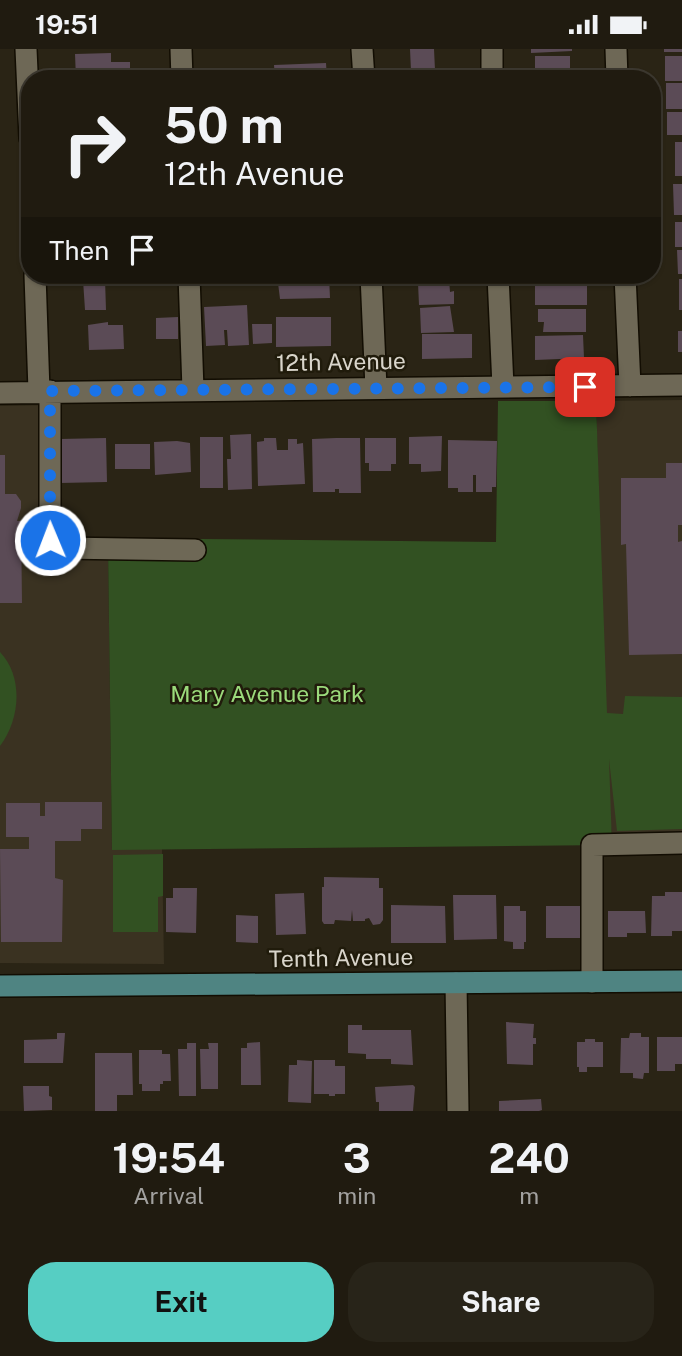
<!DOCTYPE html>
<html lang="en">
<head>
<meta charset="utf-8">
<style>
	:root { --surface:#201b10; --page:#282419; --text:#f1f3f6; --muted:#a2a19f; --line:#3d3930; --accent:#56cec3 }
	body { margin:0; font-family:"Public Sans",sans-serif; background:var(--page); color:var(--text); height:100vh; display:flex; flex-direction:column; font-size:26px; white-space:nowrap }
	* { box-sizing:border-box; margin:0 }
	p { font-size:23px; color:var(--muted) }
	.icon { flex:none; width:38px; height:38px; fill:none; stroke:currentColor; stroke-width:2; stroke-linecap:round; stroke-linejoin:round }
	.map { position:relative; height:1062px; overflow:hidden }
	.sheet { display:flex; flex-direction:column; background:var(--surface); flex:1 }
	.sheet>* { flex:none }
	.guide { position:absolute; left:21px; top:21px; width:640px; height:214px; border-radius:28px; box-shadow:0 2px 5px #0004,0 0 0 2px var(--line); background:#201b10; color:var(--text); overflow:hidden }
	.pin { position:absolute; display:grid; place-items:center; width:60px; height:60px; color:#fff; margin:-30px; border-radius:14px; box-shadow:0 4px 10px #0006 }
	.me { position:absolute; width:77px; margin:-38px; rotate:359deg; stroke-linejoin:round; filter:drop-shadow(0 0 5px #0008) }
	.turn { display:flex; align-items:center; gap:24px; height:147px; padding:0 28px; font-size:32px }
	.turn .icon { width:91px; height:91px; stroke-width:2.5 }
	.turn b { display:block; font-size:49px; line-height:60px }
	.then { display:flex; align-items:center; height:66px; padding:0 28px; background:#0003; gap:14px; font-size:26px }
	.eta { display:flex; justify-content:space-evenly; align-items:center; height:119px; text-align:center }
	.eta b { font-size:42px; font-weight:700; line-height:49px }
	.button { display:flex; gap:14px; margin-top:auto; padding:14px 28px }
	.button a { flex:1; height:80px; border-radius:28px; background:var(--accent); color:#111; font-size:28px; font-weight:700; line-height:80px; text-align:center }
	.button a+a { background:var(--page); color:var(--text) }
	.status { display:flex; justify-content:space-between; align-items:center; height:49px; padding:0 35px; background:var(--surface); direction:ltr }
	.status svg { height:19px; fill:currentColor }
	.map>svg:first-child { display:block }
</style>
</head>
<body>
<div class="status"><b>19:51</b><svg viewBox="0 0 49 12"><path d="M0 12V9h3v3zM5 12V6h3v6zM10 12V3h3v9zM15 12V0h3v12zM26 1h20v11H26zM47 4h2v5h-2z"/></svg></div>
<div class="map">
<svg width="682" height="1062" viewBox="0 0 682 1062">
	<rect width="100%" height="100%" fill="#2a2415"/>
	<!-- education -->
	<path fill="#3a3221" d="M 682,351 L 682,794 L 612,796 L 605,665 L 596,352 Z
		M 51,356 L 53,495 L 108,499 L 112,800 L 162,800 L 164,915 L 0,914 L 0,357 Z"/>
	<!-- green -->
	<path fill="#325122" d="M 498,352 L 596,352 L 607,664 L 623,665 L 625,647 L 682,648 L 682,780 L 617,782 L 609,710 L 612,796 L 112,801 L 108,499 L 195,501 L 200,490 L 496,493 Z
		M 0,603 C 24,628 20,671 0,697 Z
		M 163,805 L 163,847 L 158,848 L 158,883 L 113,883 L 113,806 Z"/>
	<!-- building -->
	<path fill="#5b4b56" d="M 410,0 L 434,0 L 435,21 L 411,22 Z
		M 531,0 L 572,0 L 572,2 L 531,4 Z
		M 664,0 L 682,0 L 682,3 L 664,3 Z
		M 111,4 L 111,13 L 130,13 L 130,30 L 76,30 L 75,5 Z
		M 535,7 L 570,7 L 570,30 L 535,30 Z
		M 665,7 L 682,7 L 682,32 L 665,32 Z
		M 326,14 L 327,30 L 275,30 L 274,16 Z
		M 234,25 L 256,25 L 256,30 L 234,30 Z
		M 666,34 L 682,34 L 682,60 L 666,60 Z
		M 667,63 L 682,63 L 682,86 L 667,86 Z
		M 675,93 L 682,93 L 682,127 L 675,127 Z
		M 673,135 L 682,135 L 682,166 L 674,166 Z
		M 675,173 L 682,173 L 682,198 L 675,198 Z
		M 677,201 L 682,201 L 682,225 L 678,225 Z
		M 215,226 L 237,226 L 237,234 L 216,235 Z
		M 277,226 L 329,226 L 330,249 L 280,250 Z
		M 417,226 L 458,226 L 458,229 L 417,229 Z
		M 105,230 L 106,261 L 85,261 L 83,231 Z
		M 422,230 L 449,230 L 450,243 L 454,242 L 454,255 L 419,256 L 418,234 L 422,234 Z
		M 679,230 L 682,230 L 682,261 L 679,261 Z
		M 535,231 L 587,231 L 587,256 L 535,256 Z
		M 247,256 L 249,296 L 228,297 L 227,281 L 224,281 L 225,296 L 206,297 L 204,258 Z
		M 450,257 L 454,283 L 421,284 L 420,259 Z
		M 538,260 L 586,260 L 586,283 L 543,283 L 544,273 L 538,273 Z
		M 178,268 L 178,290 L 156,290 L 156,269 Z
		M 276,268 L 331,268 L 331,297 L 276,298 Z
		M 108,273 L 108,276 L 123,276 L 124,300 L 89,301 L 88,276 Z
		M 252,275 L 272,275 L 272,294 L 253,295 Z
		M 678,282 L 682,282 L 682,303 L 678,303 Z
		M 422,285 L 472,285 L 472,309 L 422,310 Z
		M 583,286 L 584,309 L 535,311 L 535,287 Z
		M 251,385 L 252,440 L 228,441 L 227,410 L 231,410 L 230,386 Z
		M 442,387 L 441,422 L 421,423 L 421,415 L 409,415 L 409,388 Z
		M 200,388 L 223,388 L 223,439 L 200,439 Z
		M 106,389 L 107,433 L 60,434 L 60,390 Z
		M 264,389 L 276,389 L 277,401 L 288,401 L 288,390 L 297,390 L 297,395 L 303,394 L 305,435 L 258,437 L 257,393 L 264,392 Z
		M 336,389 L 360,389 L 361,444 L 339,444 L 339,440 L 335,440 L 335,443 L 313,443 L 312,390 Z
		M 365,389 L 396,389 L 396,415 L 391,415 L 391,422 L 369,422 L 369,414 L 365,414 Z
		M 448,391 L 497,392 L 496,438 L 492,438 L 492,443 L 476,443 L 476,426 L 473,426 L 473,443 L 458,443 L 458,439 L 448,439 Z
		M 177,392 L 190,394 L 191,423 L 155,426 L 154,393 Z
		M 115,395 L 150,395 L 150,420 L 115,420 Z
		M 0,406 L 5,406 L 5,445 L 16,445 L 21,452 L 21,459 L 17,472 L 21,472 L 22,554 L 0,554 Z
		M 666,414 L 682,414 L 682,476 L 678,476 L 678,493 L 682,492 L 682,605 L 629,606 L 626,495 L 621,496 L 621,429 L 666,429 Z
		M 45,753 L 102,753 L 102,780 L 81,780 L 81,792 L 55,792 L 55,829 L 63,831 L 62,893 L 1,893 L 0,800 L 29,800 L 29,788 L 6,788 L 6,754 L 40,754 L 40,767 L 45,767 Z
		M 324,828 L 379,829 L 379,839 L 383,839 L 383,871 L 380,875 L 373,876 L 369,869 L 365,870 L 365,872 L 353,872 L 352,861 L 351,872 L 335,871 L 334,875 L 324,875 L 322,872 L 322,838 L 324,838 Z
		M 173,839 L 197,839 L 196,884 L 166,883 L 166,849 L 173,849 Z
		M 665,843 L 682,843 L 682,882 L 672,882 L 672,887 L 651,887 L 652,847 L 665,847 Z
		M 304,844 L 306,885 L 276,886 L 275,845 Z
		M 453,846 L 496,846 L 497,890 L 454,891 Z
		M 391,856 L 445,857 L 446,894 L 391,894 Z
		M 504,857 L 520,857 L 520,862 L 526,862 L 526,893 L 524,893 L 524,900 L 513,900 L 513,893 L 504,892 Z
		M 546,857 L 582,857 L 582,889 L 546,889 Z
		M 608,862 L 645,862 L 646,884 L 627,884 L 627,888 L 608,888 Z
		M 236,866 L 258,867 L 258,894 L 236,893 Z
		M 506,973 L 534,975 L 533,989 L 536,989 L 536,995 L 533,995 L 533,1016 L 507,1015 Z
		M 348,976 L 362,976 L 362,981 L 411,981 L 413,1016 L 391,1015 L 391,1010 L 366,1010 L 366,1005 L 348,1004 Z
		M 57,984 L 65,984 L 63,1014 L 24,1014 L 24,991 L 57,990 Z
		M 630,984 L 641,984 L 641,988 L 649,988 L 649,1024 L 644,1024 L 643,1030 L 633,1029 L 633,1024 L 620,1024 L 621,989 L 629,989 Z
		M 657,988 L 682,988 L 682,1015 L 675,1015 L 675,1022 L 657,1022 Z
		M 585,990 L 595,990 L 595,993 L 603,993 L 603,1018 L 587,1018 L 587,1023 L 579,1023 L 579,1018 L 577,1018 L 577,993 L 585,993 Z
		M 260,993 L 261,1036 L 241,1036 L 241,999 L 247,999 L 247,994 Z
		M 187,994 L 196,994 L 196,1047 L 179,1047 L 178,1000 L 187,1000 Z
		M 208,994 L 218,994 L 218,1040 L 201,1040 L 200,1000 L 209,1000 Z
		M 139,1001 L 162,1001 L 162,1005 L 170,1005 L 171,1032 L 163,1032 L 163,1035 L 160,1035 L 160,1042 L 142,1042 L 142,1035 L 139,1035 Z
		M 95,1004 L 132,1004 L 133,1046 L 117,1046 L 117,1062 L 95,1062 Z
		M 297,1011 L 312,1012 L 311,1054 L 288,1053 L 289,1016 L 297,1016 Z
		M 314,1011 L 335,1011 L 335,1017 L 345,1017 L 345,1045 L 335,1045 L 335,1047 L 329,1047 L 329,1045 L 314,1045 Z
		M 413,1036 L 415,1038 L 413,1062 L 379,1062 L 379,1053 L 376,1053 L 375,1038 Z
		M 23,1037 L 49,1037 L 49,1047 L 52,1048 L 52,1061 L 24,1062 Z
		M 541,1050 L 542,1061 L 539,1062 L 499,1062 L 499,1052 Z"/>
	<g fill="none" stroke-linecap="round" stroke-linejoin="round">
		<defs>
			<path id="minor" d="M 26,0 L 30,89
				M 181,0 L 182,30
				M 362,0 L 364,30
				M 492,0 L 492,30
				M 616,0 L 617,30
				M 35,226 L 39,342
				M 189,226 L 193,341
				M 371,226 L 376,339
				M 498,226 L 503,338
				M 625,226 L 630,337
				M 50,342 L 50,491 L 62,499 L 195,501
				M 0,344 L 682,336
				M 592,933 L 592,796 L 682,794
				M 456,934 L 458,1062"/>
			<path id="major" d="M 0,937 L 682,932"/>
		</defs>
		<!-- minor casing -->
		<use href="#minor" stroke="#120d02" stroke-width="24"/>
		<!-- major casing -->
		<use href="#major" stroke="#120d02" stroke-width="24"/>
		<!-- minor -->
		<use href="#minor" stroke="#6e6856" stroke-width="21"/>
		<!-- major -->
		<use href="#major" stroke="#4f8482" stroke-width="21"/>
	</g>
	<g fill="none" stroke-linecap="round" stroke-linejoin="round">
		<!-- route -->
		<path stroke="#1a73e8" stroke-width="12" stroke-dasharray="0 21.6" d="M 50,491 L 50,342 L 585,338"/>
	</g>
	<g text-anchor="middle" stroke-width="5" stroke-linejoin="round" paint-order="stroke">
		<!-- street labels -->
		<g font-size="23" fill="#d9d5cb" stroke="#201b0b">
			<text transform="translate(341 313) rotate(-1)" y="8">12th Avenue</text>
			<text transform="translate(341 909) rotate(-1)" y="8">Tenth Avenue</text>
		</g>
		<!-- park labels -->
		<g font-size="23" fill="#9bda7b" stroke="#201b0b">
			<text x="267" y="653">Mary Avenue Park</text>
		</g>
	</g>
</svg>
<div class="pin" style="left:585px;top:338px;background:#d93025"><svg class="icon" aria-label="arrive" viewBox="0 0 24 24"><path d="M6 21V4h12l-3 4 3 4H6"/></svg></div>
<svg class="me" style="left:50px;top:491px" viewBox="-20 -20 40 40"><circle r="17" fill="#1a73e8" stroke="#fff" stroke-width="3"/><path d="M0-11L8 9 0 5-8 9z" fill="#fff"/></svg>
<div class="guide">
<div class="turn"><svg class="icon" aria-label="right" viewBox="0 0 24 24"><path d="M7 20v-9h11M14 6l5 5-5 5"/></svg><div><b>50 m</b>12th Avenue</div></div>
<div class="then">Then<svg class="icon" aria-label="arrive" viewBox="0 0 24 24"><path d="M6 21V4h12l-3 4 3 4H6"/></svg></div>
</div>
</div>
<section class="sheet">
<div class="eta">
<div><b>19:54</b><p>Arrival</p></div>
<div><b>3</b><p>min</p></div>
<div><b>240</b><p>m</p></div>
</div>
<div class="button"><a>Exit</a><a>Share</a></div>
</section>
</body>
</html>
